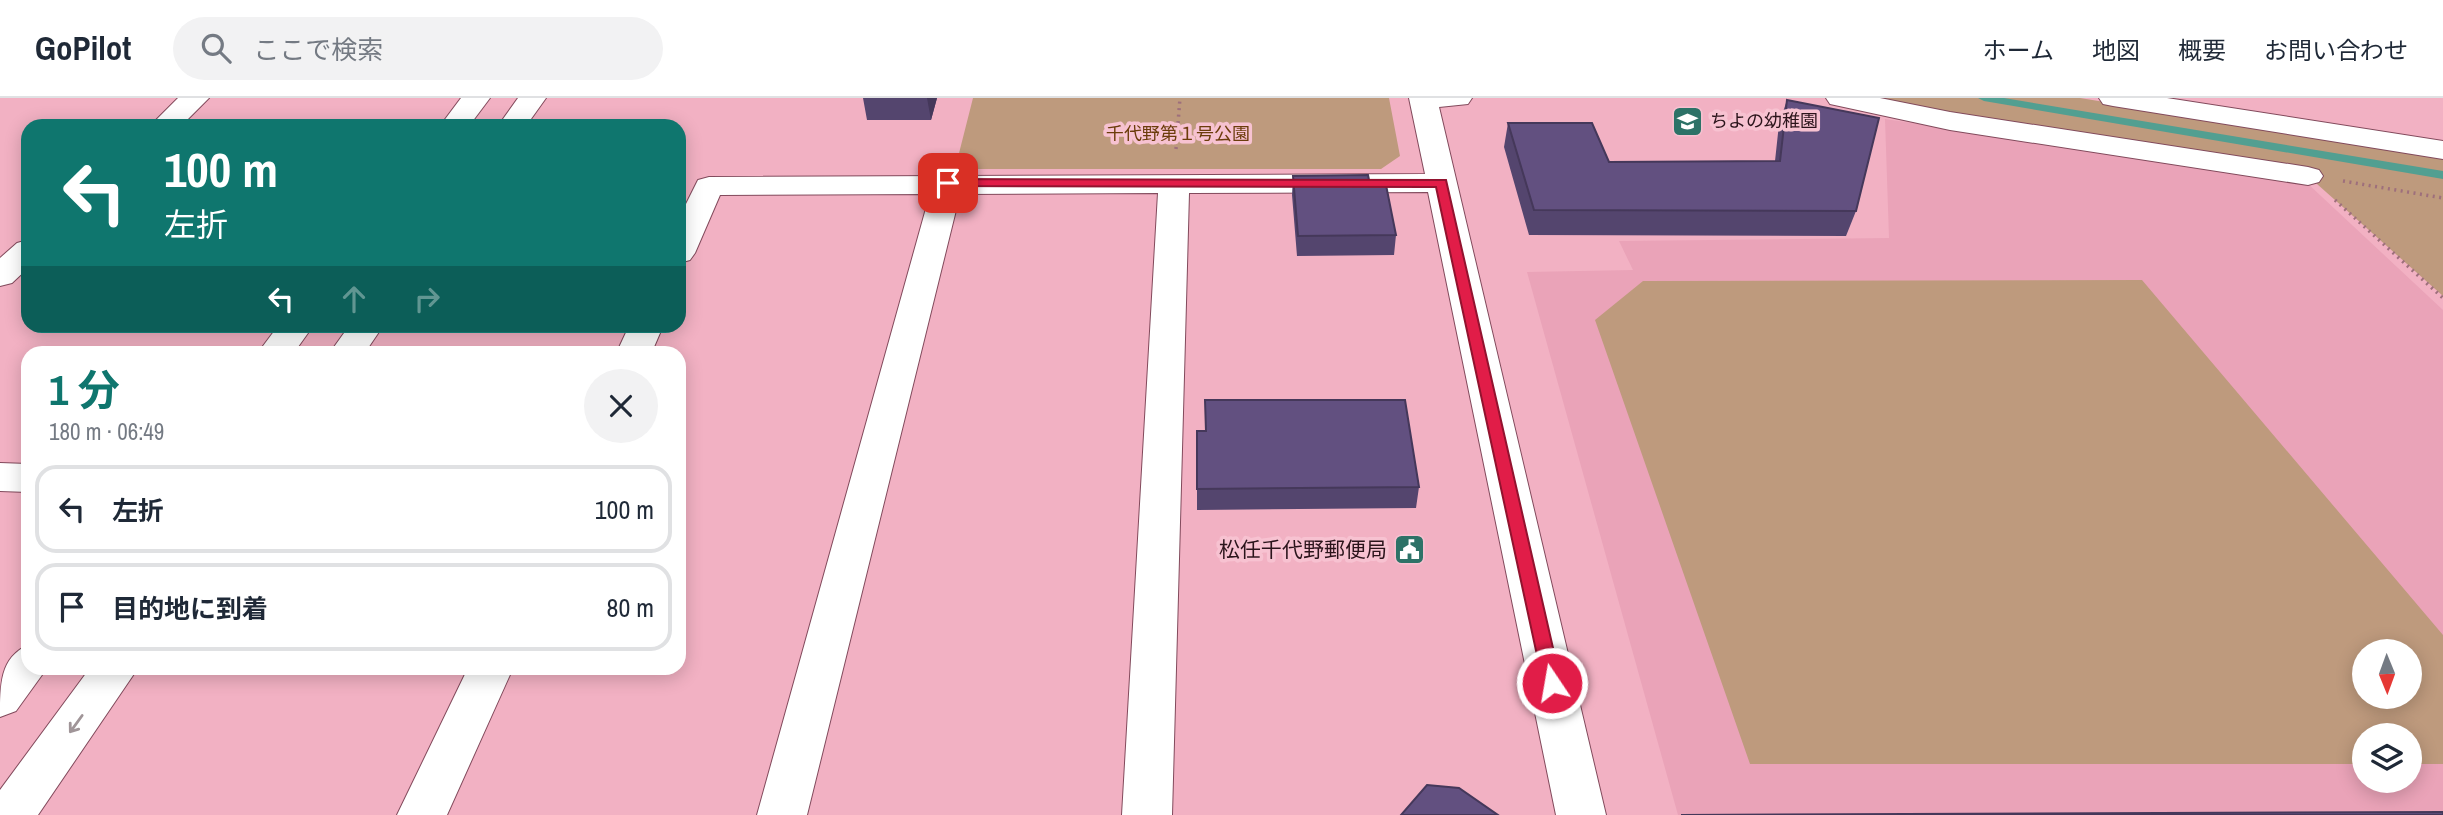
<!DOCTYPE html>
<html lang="ja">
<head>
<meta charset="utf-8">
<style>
	:root { --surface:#fff; --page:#f2f2f3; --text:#1f2937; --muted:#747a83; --line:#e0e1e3; --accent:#0f766e }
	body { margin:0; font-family:"Archivo Narrow","Noto Sans JP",sans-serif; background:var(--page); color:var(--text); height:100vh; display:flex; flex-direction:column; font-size:26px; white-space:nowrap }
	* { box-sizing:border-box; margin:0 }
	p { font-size:23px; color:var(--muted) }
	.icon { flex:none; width:38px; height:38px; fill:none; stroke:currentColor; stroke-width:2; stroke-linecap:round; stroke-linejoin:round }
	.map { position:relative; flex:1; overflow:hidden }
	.drawer { position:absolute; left:21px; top:248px; width:665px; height:329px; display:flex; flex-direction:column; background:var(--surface); border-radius:21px; box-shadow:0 4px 18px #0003 }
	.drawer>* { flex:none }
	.top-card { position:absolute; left:21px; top:21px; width:665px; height:214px; border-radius:21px; box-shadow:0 4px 18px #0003; background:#0f766e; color:#fff; overflow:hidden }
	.needle { width:46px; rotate:179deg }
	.fabs { position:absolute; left:2352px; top:541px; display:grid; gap:14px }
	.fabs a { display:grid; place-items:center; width:70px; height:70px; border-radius:50%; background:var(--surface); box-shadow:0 4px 18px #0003; font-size:35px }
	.pin { position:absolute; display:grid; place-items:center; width:60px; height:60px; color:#fff; margin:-30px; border-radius:14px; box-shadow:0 4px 10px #0006 }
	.me { position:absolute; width:77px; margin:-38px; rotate:348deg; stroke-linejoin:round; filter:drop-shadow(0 0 5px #0008) }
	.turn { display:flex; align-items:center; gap:24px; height:147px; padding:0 28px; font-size:32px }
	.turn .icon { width:91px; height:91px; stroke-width:2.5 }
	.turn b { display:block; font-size:49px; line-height:60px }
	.lanes { display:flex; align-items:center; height:66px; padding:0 28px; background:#0003; justify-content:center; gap:35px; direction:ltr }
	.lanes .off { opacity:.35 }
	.round { display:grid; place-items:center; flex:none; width:74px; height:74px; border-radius:37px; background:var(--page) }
	.headline { display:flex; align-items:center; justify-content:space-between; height:119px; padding:0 28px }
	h1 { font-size:42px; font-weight:700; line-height:52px; color:var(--accent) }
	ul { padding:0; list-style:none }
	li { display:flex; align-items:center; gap:21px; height:88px; margin:0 14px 10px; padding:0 14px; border:4px solid var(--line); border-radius:21px }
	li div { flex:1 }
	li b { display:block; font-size:26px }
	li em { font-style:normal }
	header { display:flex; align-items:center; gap:42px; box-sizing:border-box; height:98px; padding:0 35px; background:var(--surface); border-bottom:2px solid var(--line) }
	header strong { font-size:33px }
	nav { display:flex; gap:38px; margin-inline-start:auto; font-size:24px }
	.search { width:490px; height:63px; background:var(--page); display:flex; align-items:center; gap:18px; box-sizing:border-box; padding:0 24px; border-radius:38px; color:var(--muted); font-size:26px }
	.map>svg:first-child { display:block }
</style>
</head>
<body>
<header>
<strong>GoPilot</strong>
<div class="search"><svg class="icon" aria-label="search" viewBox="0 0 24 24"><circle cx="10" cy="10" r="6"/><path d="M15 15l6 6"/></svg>ここで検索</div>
<nav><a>ホーム</a><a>地図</a><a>概要</a><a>お問い合わせ</a></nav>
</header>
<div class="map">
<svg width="2443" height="717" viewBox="0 0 2443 717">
	<rect width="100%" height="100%" fill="#f2b1c3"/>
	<!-- built -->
	<path fill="#eaa3b8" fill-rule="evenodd" d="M 1885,21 L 2306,84 L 2443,212 L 2443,717 L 1678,717 L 1527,174 L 1633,172 L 1619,143 L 1889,140 ZM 2364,553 L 2410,553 L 2410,598 L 2364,598 ZM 2364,637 L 2410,637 L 2410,682 L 2364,682 Z"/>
	<!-- green -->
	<path fill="#be9a7d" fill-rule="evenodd" d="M 973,0 L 1389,0 L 1400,58 L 1381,71 L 955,71 Z
		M 1863,0 L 2080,0 L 2443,59 L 2443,198 L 2308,78 Z
		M 2142,182 L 2443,537 L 2443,666 L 2410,666 L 2410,637 L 2364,637 L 2364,666 L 1750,666 L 1595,222 L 1643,183 ZM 2364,553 L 2410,553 L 2410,598 L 2364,598 Z"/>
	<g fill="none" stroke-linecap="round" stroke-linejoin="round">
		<!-- stream -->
		<path fill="#529f91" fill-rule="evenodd" d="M 1978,0 L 2004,0 L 2443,73 L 2443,81 L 1984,3 Z"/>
		<defs>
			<path id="minor" d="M 178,0 L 209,0 L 181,28 L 150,28 Z
				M 461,0 L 490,0 L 469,28 L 440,28 Z
				M 518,0 L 546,0 L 526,28 L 498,28 Z
				M 1409,0 L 1472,0 L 1468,6 L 1439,9 L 1606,717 L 1556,717 L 1428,94 L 1189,95 L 1172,717 L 1122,717 L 1158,95 L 960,96 L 807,717 L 757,717 L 930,96 L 720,97 L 695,155 L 690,162 L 679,165 L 679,120 L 698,82 L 709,79 L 1425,76 Z
				M 1826,0 L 1880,0 L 1950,14 L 2308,69 L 2319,72 L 2323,78 L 2319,84 L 2308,87 L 1950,32 L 1830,6 Z
				M 2099,0 L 2167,0 L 2443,43 L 2443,61 L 2113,8 L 2103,6 Z
				M 28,142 L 28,170 L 12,185 L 0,188 L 0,160 L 17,145 Z
				M 278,228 L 313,228 L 293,256 L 257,256 Z
				M 349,228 L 383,228 L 364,256 L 329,256 Z
				M 629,228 L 663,228 L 651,256 L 616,256 Z
				M 0,365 L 28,366 L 28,394 L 0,393 Z
				M 28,547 L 28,570 L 47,570 L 16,613 L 0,619 C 0,586 0,560 28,547 Z
				M 90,570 L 138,570 L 38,717 L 0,717 L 0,692 Z
				M 468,570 L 513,570 L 447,717 L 397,717 Z"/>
		</defs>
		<!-- minor casing -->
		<use href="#minor" stroke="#824a5c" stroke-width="2"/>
		<!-- path -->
		<path stroke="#9e6f7c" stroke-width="3.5" stroke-dasharray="2 4.5" stroke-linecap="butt" d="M 1176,51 L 1180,0
			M 2343,83 L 2443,100
			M 2335,102 L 2443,200"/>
		<!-- minor -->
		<use href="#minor" fill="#fff" fill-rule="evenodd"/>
	</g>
	<!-- wall -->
	<path fill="#54456e" d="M 863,0 L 937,0 L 931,22 L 867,22 Z
		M 1787,2 L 1856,113 L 1846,138 L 1529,137 L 1504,49 L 1508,25 L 1609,64 L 1775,63 L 1779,26 Z
		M 1293,78 L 1369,82 L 1396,137 L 1394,157 L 1297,158 L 1292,97 Z
		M 1206,333 L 1419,389 L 1416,410 L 1197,412 L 1197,391 Z"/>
	<!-- shaded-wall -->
	<path fill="#45385a" d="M 927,0 L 937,0 L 931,22 Z"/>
	<!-- building -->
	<path fill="#625080" stroke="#45385a" stroke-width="2" d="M 1787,2 L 1879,20 L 1856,113 L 1534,112 L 1508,25 L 1592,25 L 1609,64 L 1780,63 Z
		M 1368,77 L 1369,82 L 1385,82 L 1396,137 L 1298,138 L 1293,78 Z
		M 1205,302 L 1405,302 L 1419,389 L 1197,391 L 1197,333 L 1206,333 Z
		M 1427,687 L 1459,690 L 1498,717 L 1401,717 Z
		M 2443,714 L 2443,717 L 1681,717 Z"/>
	<!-- one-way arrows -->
	<defs><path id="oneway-shaft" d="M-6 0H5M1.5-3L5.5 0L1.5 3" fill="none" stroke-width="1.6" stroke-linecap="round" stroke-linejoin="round" transform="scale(1.75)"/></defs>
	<use stroke="#a09598" href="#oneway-shaft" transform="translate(76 626) rotate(126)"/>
	<!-- route -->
	<path fill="#e11d48" stroke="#92132f" stroke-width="2" d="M 948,81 L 1446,82 L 1561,585 L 1559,591 L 1552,593 L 1545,591 L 1543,585 L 1436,89 L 943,88 L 942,85 Z"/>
	<!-- icons -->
	<defs>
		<symbol id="school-square" viewBox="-11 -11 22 22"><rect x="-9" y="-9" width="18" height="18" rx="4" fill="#2d7267" stroke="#f7c2d1"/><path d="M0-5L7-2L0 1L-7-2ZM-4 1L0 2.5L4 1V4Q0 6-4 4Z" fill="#fff"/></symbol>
		<symbol id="civic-square" viewBox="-11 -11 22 22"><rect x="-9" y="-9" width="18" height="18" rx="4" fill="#2d7267" stroke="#f7c2d1"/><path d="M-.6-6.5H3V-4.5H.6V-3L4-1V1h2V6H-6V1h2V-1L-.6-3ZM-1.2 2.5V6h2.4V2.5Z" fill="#fff"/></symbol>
	</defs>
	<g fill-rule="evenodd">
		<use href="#school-square" x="1670" y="6" width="35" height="35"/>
		<use href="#civic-square" x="1392" y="434" width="35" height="35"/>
	</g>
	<g text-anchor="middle" stroke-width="7" stroke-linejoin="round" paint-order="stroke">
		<!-- far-poi labels -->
		<g font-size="18" fill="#2b141b" stroke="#f7c2d1" text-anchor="start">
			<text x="1710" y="29">ちよの幼稚園</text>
		</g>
		<!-- far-park labels -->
		<g font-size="18" fill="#6b3c0b" stroke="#f7c2d1">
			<text x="1178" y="42">千代野第１号公園</text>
		</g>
		<!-- poi labels -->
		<g font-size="21" fill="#2b141b" stroke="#f7c2d1" text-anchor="end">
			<text x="1387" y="459">松任千代野郵便局</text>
		</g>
	</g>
</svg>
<div class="fabs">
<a><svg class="needle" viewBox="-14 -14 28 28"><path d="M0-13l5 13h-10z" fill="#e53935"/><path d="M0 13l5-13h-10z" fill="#747a83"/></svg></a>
<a><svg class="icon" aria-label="layers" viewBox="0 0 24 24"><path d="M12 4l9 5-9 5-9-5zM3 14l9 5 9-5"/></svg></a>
</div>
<div class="pin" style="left:948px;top:85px;background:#d93025"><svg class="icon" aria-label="arrive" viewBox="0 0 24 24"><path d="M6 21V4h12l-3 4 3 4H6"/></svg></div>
<svg class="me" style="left:1552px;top:585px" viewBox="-20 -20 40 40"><circle r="17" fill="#e11d48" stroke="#fff" stroke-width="3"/><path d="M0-11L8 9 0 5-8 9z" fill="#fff"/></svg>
<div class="top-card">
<div class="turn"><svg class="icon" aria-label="left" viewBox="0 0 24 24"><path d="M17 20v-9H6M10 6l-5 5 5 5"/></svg><div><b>100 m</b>左折</div></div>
<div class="lanes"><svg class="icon" aria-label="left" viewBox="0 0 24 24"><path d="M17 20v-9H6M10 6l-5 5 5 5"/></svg><svg class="icon off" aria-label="ahead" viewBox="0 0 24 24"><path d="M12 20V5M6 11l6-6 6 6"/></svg><svg class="icon off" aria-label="right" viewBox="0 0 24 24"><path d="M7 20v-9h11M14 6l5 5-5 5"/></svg></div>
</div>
<section class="drawer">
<div class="headline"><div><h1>1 分</h1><p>180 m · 06:49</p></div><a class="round"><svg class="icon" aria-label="close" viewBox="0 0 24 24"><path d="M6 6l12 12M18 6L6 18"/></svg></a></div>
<ul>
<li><svg class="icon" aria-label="left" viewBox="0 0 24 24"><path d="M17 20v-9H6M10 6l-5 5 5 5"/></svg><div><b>左折</b></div><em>100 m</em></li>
<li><svg class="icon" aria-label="arrive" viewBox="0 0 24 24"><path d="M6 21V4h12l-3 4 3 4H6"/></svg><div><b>目的地に到着</b></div><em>80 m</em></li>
</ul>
</section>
</div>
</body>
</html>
